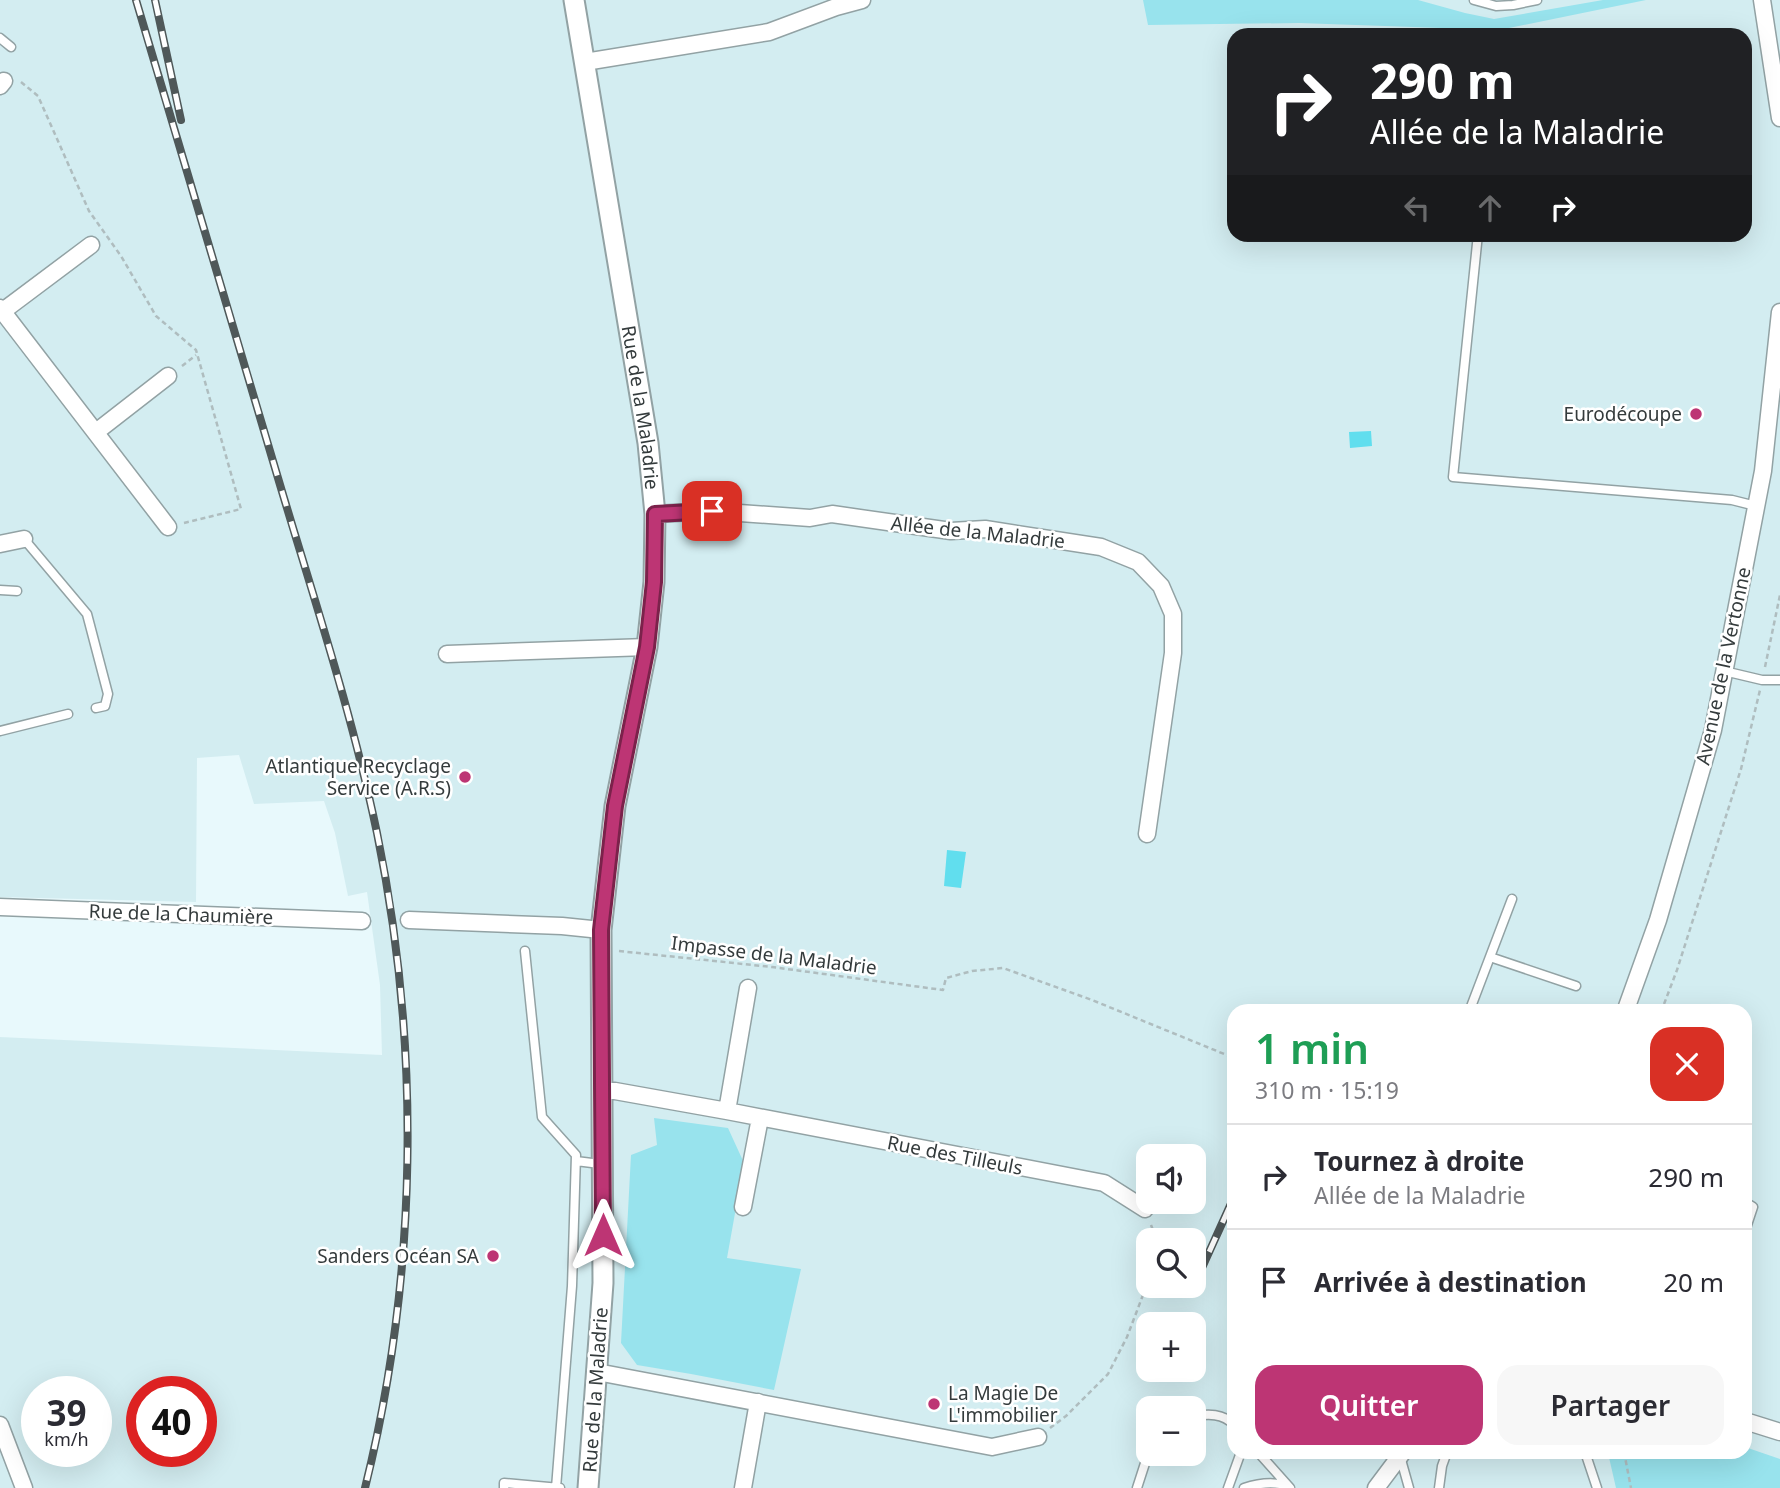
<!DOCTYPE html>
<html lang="fr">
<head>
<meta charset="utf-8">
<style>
	:root { --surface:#fff; --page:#f7f7f7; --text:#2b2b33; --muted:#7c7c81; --line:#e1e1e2; --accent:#bd3574 }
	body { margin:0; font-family:"Noto Sans",sans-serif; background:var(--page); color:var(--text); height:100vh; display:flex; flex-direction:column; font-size:26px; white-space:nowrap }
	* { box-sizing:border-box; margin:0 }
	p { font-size:23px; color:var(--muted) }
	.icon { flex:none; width:38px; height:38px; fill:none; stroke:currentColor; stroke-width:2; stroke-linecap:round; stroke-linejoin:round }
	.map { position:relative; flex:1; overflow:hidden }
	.sheet { position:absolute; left:1227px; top:1004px; width:525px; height:455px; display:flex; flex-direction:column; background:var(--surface); border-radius:21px; box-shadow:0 7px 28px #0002 }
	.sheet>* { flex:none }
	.banner { position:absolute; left:1227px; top:28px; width:525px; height:214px; border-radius:21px; box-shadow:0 7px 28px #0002; background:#202124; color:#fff; overflow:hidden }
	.fabs { position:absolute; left:1136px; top:1144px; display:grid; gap:14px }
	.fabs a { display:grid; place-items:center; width:70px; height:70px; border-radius:14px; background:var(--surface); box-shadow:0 7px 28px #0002; font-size:35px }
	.speed { position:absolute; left:21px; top:1376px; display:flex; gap:14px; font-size:35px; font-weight:700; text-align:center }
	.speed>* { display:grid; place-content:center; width:91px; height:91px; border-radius:50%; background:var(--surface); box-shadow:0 7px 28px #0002; line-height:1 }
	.speed small { font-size:18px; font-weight:400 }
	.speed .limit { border:10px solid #d22; background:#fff; color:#111 }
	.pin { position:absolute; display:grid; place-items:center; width:60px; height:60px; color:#fff; margin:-30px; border-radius:14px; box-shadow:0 4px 10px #0006 }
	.me { position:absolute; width:77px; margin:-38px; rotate:0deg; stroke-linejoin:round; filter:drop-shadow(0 0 5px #0008) }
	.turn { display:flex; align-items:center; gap:24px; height:147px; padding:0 28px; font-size:32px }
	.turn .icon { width:91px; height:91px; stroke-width:2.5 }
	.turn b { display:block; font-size:49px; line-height:60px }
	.lanes { display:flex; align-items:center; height:66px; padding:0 28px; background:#0003; justify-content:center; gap:35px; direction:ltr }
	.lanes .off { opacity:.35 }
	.round { display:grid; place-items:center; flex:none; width:74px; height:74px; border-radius:21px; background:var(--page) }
	.summary { display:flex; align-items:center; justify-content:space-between; height:119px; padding:0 28px }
	h1 { font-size:42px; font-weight:600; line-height:52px; color:#1e9e55 }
	.button { display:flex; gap:14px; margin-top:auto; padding:14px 28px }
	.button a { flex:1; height:80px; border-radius:21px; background:var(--accent); color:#fff; font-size:28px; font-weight:600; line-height:80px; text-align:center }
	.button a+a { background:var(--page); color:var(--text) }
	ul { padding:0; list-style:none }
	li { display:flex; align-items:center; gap:21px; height:105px; padding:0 28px; border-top:2px solid var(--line) }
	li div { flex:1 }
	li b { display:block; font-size:26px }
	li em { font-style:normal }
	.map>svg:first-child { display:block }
</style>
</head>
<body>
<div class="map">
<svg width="1780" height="1488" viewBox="0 0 1780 1488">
	<rect width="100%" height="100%" fill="#e8f9fc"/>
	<!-- built -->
	<path fill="#d3edf1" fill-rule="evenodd" d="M 0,0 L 1780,0 L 1780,1488 L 0,1488 L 0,1037 L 382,1055 L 380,985 L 367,892 L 348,896 L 335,833 L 324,801 L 254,804 L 239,755 L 197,758 L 196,902 L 0,897 ZM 1234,35 L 1745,35 L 1745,234 L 1234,234 ZM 1234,1012 L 1745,1012 L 1745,1452 L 1234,1452 ZM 1148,1157 L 1194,1157 L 1194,1202 L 1148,1202 ZM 1148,1241 L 1194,1241 L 1194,1286 L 1148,1286 ZM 1148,1325 L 1194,1325 L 1194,1370 L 1148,1370 ZM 37,1391 L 96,1391 L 96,1451 L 37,1451 ZM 142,1391 L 201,1391 L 201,1451 L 142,1451 ZM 1148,1409 L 1194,1409 L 1194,1454 L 1148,1454 Z"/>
	<!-- green -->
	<path fill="#98e3ed" d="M 1143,0 L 1418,0 L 1465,13 L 1494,19 L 1603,0 L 1646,0 L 1499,30 L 1299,23 L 1148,25 Z
		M 654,1118 L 728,1128 L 744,1163 L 727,1258 L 801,1269 L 774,1390 L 691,1374 L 637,1365 L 621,1343 L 631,1155 L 657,1145 Z
		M 1745,1447 L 1780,1459 L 1780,1488 L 1616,1488 L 1608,1453 L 1745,1452 Z"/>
	<!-- water -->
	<path fill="#61deee" d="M 1371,431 L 1372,446 L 1350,448 L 1349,432 Z
		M 947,850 L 966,852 L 961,888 L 944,886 Z"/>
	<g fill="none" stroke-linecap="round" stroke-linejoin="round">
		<defs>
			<path id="service" d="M 1474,0 L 1496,6 L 1513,5 L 1537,0
				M 0,38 L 11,47
				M 1478,234 L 1453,477 L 1732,500 L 1756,506
				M 1512,234 L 1536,236
				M 24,539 L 87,614 L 108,694 L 105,706 L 96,708
				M 0,590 L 17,591
				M 1724,671 L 1762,680 L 1780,680
				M 0,731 L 68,714
				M 525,951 L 542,1117 L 576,1155 L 572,1286 L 556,1488
				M 1490,957 L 1576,986
				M 1469,1012 L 1512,899
				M 576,1161 L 600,1164
				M 1745,1202 L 1753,1207 L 1745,1231
				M 1194,1416 C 1208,1414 1223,1413 1234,1425
				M 1258,1452 L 1290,1488
				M 1392,1452 L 1400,1456 L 1409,1488
				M 1585,1452 L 1597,1488
				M 504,1488 L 504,1483 L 560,1488
				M 1137,1488 L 1148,1454
				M 1228,1488 L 1241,1452
				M 1244,1488 C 1259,1483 1273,1481 1288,1486
				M 1439,1488 L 1442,1466 L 1447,1452"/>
			<path id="minor" d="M 1762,0 L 1780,118
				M 585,62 L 769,32 L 836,7 L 862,0
				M 0,86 L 4,81
				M 0,308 L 168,527
				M 3,311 L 91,245
				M 96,432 L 168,376
				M 655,514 L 712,511 L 810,518 L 832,514 L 951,531 L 985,529 L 1101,547 L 1138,562 L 1161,586 L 1173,614 L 1173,653 L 1147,834
				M 0,544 L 24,539
				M 447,654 L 647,647
				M 0,907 L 362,921
				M 409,920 L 562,926 L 601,930
				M 1625,1012 L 1658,920 L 1713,730 L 1763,471 L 1780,312
				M 603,1091 L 615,1091 L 727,1111 L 1104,1183 L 1145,1209
				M 727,1111 L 748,988
				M 743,1207 L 760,1118
				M 597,1372 L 992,1447 L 1038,1437
				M 1745,1421 L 1780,1432
				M 0,1425 L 24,1488
				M 743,1488 L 758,1402
				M 1376,1488 L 1403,1452"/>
			<g id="tertiary">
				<path id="s1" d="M 574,0 L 648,443 L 655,514 L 654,582 L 647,647 L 615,806 L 601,930 L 603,1283 L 588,1488"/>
			</g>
		</defs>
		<!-- service casing -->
		<use href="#service" stroke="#92a2a4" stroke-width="11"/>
		<!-- minor casing -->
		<use href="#minor" stroke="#92a2a4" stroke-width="19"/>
		<!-- tertiary casing -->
		<use href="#tertiary" stroke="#92a2a4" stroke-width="23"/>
		<!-- path -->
		<path stroke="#afbdbf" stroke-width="2.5" stroke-dasharray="5 3.5" stroke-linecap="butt" d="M 21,82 L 38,96 L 89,211 L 121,256 L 156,316 L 196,350 L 241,509 L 184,523
			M 182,366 L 196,355
			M 1765,667 L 1780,595
			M 619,951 L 772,967 L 943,990 L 946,978 L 972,971 L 1003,968 L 1092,1000 L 1234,1058
			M 1661,1012 L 1677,970 L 1741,769 L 1760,690
			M 1151,1225 L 1156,1238 L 1155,1241
			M 1050,1428 L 1066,1416 L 1108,1374 L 1127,1337 L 1143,1295 L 1148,1273
			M 1624,1452 L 1631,1488"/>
		<!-- service -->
		<use href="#service" stroke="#fff" stroke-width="8"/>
		<!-- minor -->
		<use href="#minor" stroke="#fff" stroke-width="16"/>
		<!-- tertiary -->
		<use href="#tertiary" stroke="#fff" stroke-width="19"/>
		<defs>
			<path id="rail" d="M 136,0 C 183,159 231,319 278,478 C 313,596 352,713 377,833 C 421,1048 418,1275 365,1488
				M 155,0 L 181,120
				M 1196,1281 L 1234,1197"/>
		</defs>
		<!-- rail casing -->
		<use href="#rail" stroke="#4f5859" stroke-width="8"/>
		<!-- rail -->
		<use href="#rail" stroke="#fff" stroke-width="5" stroke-dasharray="16" stroke-linecap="butt"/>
	</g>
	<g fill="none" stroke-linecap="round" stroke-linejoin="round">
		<defs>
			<path id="route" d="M 603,1235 L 601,930 L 615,806 L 647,647 L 654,582 L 655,514 L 712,511"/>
		</defs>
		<!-- route casing -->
		<use href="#route" stroke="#7b224b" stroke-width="18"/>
		<!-- route -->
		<use href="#route" stroke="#bd3574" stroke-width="12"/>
	</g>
	<!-- markers -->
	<g fill="#bd3574" stroke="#fff" stroke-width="2.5">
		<circle cx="1696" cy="414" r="7"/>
		<circle cx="465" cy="777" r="7"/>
		<circle cx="493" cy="1256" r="7"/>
		<circle cx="934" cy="1404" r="7"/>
	</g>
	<g text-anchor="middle" stroke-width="5" stroke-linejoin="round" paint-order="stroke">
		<!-- street labels -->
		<g font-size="19" fill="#343b3c" stroke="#fff">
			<text dy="7" stroke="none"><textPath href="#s1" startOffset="413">Rue de la Maladrie</textPath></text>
			<text transform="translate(978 532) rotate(6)" y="7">Allée de la Maladrie</text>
			<text transform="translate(1723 666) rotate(-78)" y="7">Avenue de la Vertonne</text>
			<text transform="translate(181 914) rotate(2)" y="7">Rue de la Chaumière</text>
			<text transform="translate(774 955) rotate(7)" y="7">Impasse de la Maladrie</text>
			<text transform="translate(955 1155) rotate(11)" y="7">Rue des Tilleuls</text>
			<text transform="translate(595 1390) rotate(-86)" y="7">Rue de la Maladrie</text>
		</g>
		<!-- poi labels -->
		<g font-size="19" fill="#343b3c" stroke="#fff" text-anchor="end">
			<text x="1682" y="421">Eurodécoupe</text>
			<text x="451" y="773">Atlantique Recyclage<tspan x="451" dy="22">Service (A.R.S)</tspan></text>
			<text x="479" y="1263">Sanders Océan SA</text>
			<text x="948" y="1400" text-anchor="start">La Magie De<tspan x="948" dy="22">L'immobilier</tspan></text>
		</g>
	</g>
</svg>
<div class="fabs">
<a><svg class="icon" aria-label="sound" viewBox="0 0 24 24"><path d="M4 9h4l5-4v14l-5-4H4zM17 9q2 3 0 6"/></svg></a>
<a><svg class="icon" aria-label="search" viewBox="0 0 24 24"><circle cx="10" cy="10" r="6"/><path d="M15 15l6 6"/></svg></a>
<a>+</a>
<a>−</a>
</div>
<div class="speed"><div>39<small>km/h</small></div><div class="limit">40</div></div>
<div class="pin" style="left:712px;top:511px;background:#d93025"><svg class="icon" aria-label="arrive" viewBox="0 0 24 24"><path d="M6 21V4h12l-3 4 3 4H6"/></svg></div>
<svg class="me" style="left:603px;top:1235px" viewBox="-20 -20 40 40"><path d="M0-17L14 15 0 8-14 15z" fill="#bd3574" stroke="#fff" stroke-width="4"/></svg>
<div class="banner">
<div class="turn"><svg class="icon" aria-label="right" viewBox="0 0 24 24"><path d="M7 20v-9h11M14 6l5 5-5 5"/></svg><div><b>290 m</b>Allée de la Maladrie</div></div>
<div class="lanes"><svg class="icon off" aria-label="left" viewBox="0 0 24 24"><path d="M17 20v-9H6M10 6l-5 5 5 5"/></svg><svg class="icon off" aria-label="ahead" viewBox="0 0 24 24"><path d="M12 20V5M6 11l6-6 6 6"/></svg><svg class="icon" aria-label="right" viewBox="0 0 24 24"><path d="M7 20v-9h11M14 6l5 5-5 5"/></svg></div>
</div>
<section class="sheet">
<div class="summary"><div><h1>1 min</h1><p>310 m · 15:19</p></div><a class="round" style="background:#d93025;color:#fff"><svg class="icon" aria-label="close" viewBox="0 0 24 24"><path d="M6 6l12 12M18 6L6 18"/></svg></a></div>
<ul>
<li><svg class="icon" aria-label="right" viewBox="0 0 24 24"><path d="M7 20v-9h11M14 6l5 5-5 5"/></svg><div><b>Tournez à droite</b><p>Allée de la Maladrie</p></div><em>290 m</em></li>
<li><svg class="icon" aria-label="arrive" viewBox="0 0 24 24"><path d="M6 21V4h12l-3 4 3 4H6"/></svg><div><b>Arrivée à destination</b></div><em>20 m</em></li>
</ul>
<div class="button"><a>Quitter</a><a>Partager</a></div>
</section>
</div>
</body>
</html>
